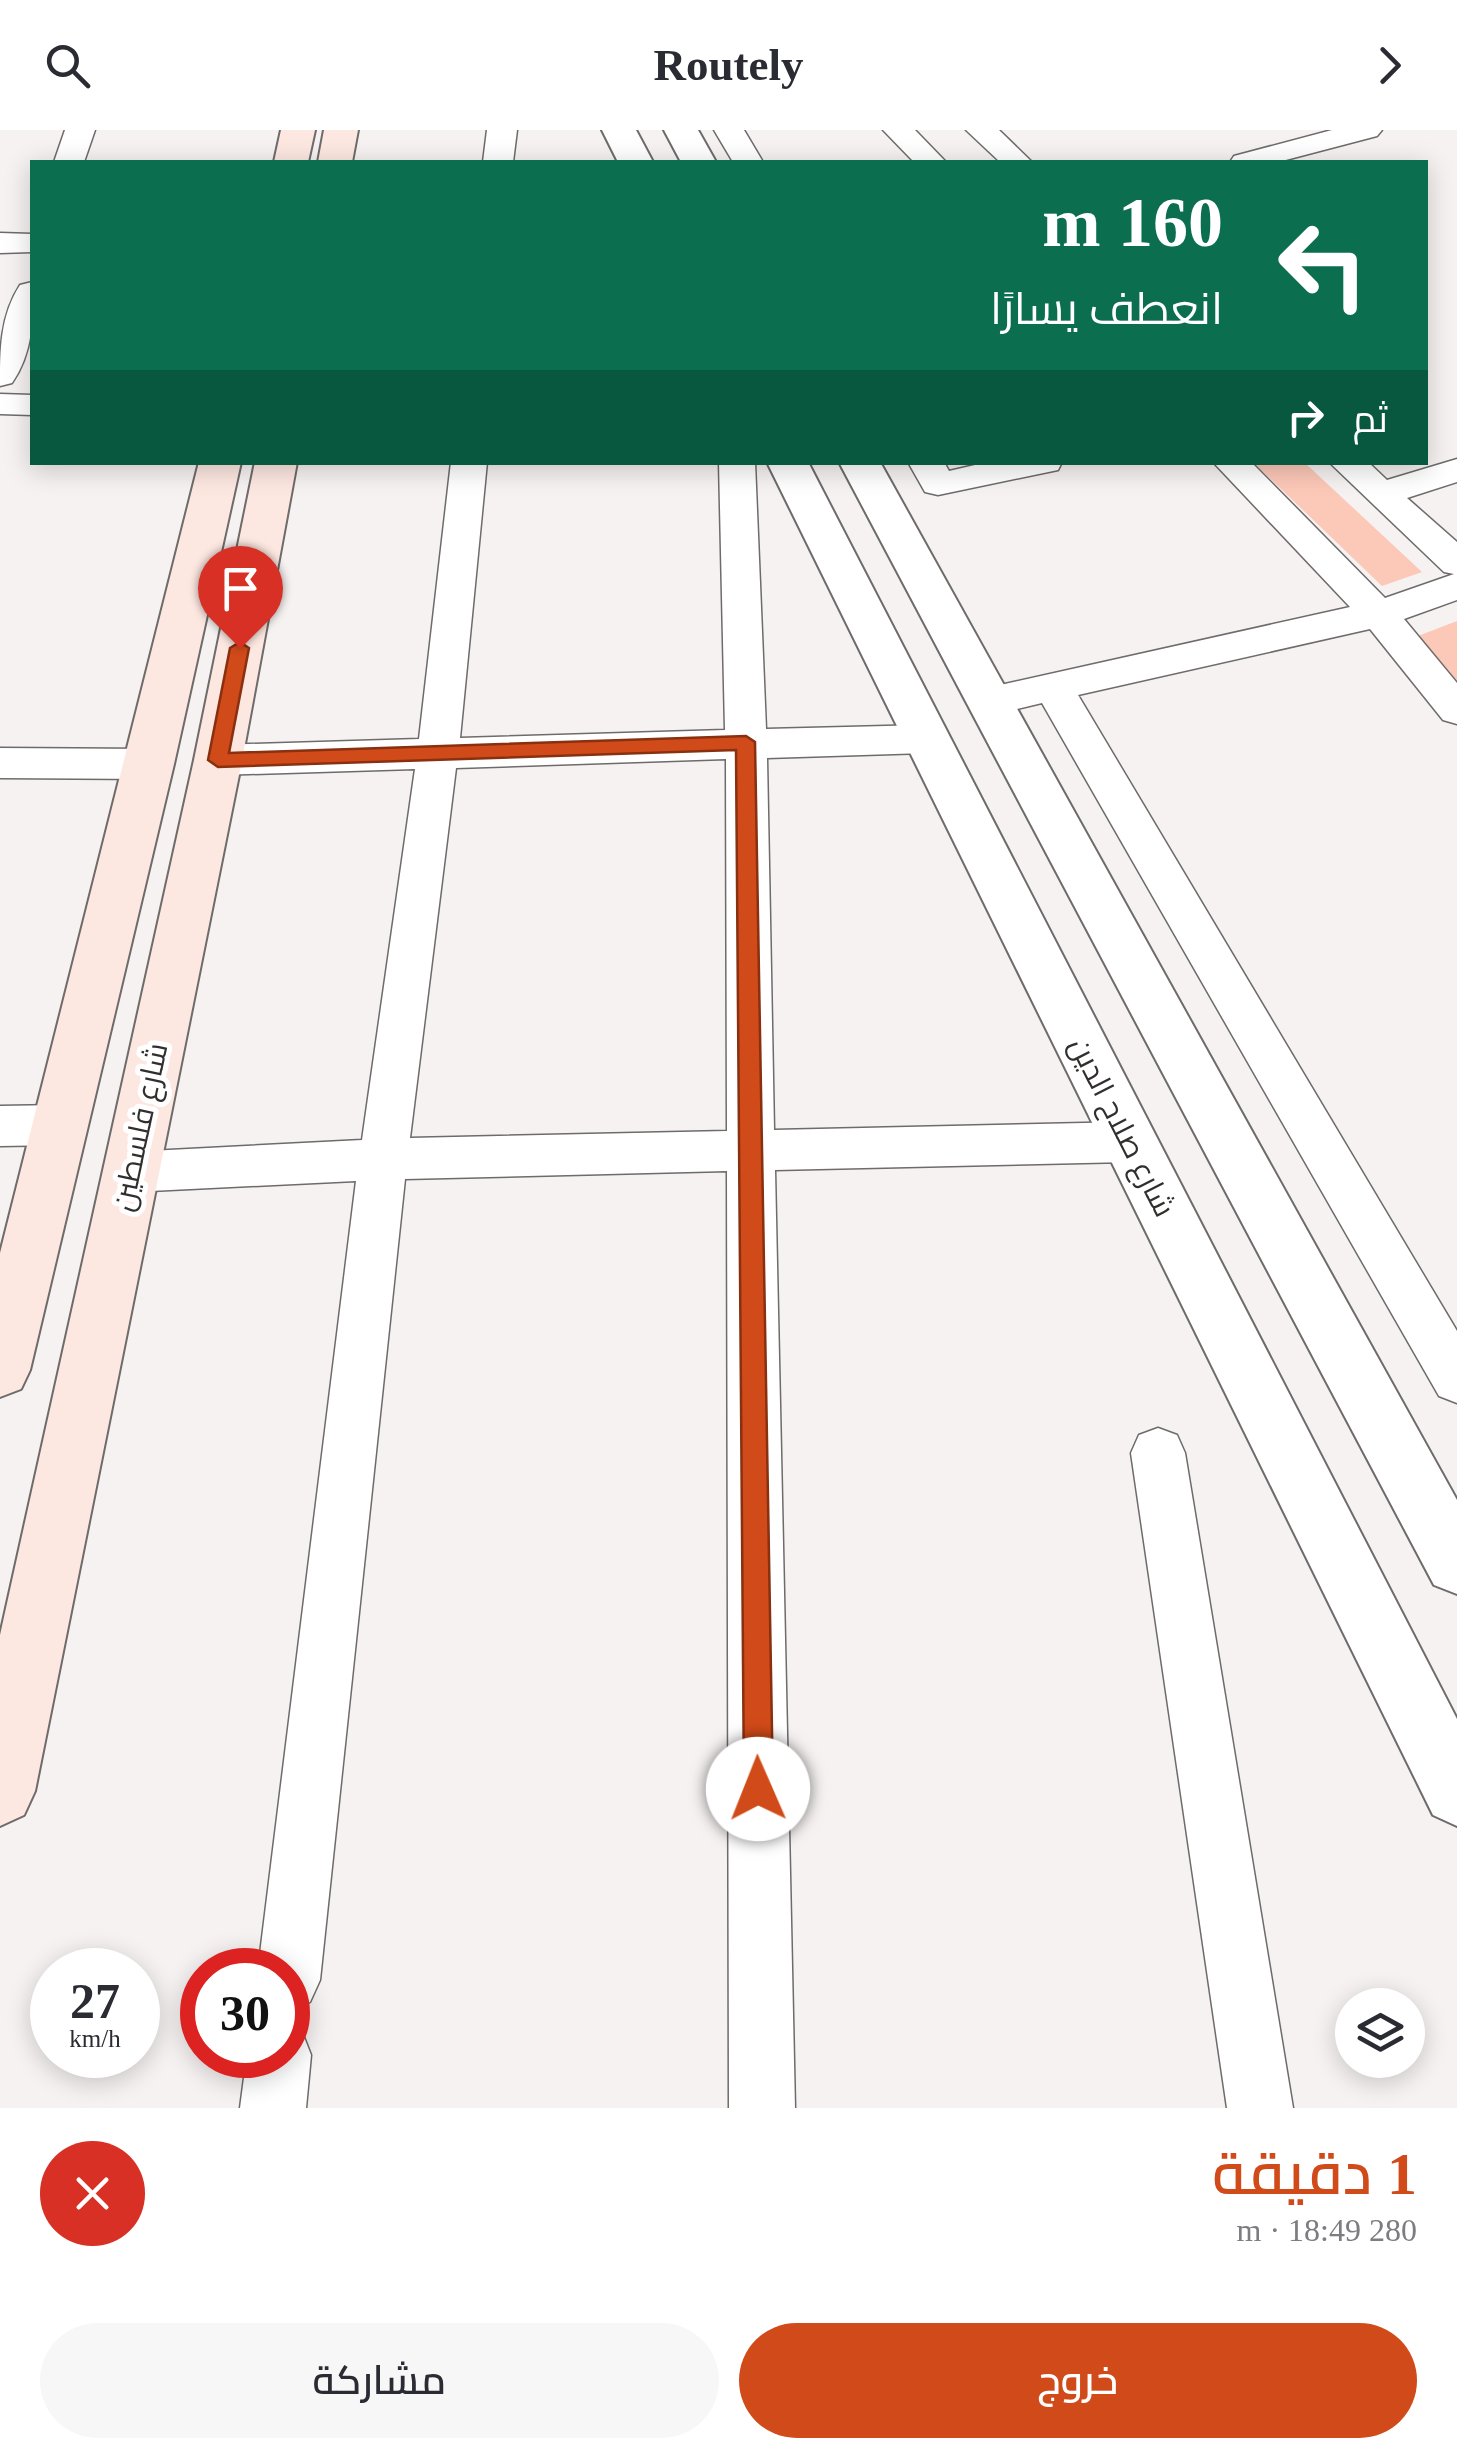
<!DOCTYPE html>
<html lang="ar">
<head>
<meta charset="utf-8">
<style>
	:root { --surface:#fff; --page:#f7f7f7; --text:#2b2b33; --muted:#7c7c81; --accent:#d14a19 }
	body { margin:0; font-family:"Times New Roman",Cairo,serif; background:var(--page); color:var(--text); direction:rtl; height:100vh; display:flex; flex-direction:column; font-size:38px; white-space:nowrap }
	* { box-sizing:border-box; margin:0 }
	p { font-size:32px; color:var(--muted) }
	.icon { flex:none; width:55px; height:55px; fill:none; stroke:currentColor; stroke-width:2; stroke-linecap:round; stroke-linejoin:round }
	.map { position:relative; height:1978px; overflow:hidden; direction:ltr }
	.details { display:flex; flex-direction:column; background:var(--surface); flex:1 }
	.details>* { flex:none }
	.hud { position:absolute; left:30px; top:30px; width:1398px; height:305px; border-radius:0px; box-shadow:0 5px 25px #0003; direction:rtl; background:#0b6e4f; color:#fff; overflow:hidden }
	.controls { position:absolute; left:1335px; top:1858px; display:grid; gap:20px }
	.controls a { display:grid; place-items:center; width:90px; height:90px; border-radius:50%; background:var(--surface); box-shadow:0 5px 25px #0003; font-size:50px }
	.speed { position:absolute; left:30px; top:1818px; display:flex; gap:20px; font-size:50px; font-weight:700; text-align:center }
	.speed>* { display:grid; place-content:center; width:130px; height:130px; border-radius:50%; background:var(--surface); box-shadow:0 5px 25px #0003; line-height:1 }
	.speed small { font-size:25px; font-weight:400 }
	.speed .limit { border:15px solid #d22; background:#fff; color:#111 }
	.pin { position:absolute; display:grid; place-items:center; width:85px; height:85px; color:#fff; margin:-102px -42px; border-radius:50% 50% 50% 0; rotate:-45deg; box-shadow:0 0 10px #0007 }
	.pin .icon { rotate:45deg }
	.me { position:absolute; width:110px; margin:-55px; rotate:359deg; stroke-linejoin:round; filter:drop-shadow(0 0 8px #0008) }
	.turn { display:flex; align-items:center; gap:35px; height:210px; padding:0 40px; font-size:45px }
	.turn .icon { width:130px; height:130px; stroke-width:2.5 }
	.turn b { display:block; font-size:70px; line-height:85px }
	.then { display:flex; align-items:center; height:95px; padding:0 40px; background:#0003; gap:20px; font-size:38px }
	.round { display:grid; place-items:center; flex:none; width:105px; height:105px; border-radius:52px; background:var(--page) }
	.head { display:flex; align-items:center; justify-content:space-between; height:170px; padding:0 40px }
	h1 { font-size:60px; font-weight:600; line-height:75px; color:var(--accent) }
	.button { display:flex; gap:20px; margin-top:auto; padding:20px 40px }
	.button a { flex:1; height:115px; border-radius:60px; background:var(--accent); color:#fff; font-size:40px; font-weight:600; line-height:115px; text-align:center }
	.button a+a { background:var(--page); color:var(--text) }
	header { display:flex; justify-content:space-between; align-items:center; height:130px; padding:0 40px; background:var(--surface); font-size:45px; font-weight:600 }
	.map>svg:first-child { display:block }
</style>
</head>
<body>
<header><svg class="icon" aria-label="forward" viewBox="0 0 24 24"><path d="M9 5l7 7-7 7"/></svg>Routely<svg class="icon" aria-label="search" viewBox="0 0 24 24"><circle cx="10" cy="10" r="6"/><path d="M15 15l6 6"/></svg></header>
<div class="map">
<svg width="1457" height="1978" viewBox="0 0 1457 1978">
	<rect width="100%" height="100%" fill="#f6f2f1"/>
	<!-- green -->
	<path fill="#fcc8b8" d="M 1254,333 L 1305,333 L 1422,442 L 1382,456 Z
		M 1457,491 L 1457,552 L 1418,506 Z"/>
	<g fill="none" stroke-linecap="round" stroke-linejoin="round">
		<defs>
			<path id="minor" d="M 65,0 L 95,0 L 84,32 L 54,32 Z
				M 487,0 L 517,0 L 513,32 L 483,32 Z
				M 714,0 L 744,0 L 763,32 L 733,32 Z
				M 883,0 L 915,0 L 946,32 L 914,32 Z
				M 966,0 L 999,0 L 1032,32 L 1000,32 Z
				M 1332,0 L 1382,0 L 1377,6 L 1278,32 L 1230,32 L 1234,26 Z
				M 0,103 L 32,104 L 32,122 L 0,123 Z
				M 32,152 C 34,187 33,223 12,253 L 0,256 C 0,220 0,186 20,155 Z
				M 0,264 L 32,265 L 32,285 L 0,284 Z
				M 1457,329 L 1457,352 L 1407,368 L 1457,412 L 1457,470 L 1404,489 L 1457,553 L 1457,594 L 1443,590 L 1370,499 L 1078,565 L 1457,1201 L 1457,1273 L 1439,1266 L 1042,573 L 987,586 L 973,582 L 967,572 L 973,562 L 987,558 L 1350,477 L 1213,332 L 1251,332 L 1385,468 L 1454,444 L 1444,442 L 1329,332 L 1368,332 L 1387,350 Z
				M 451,332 L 487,332 L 460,608 L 725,600 L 719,332 L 755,332 L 766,599 L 926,595 L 940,599 L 946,609 L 940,619 L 926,623 L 767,628 L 774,1000 L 1129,992 L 1146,998 L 1153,1012 L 1146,1026 L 1129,1032 L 775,1040 L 795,1978 L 729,1978 L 727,1041 L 405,1049 L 320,1850 L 310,1872 L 288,1882 L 288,1840 L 258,1840 L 356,1051 L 130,1062 L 113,1056 L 106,1042 L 113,1028 L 130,1022 L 362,1010 L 415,639 L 218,645 L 203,640 L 197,630 L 203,620 L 218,615 L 419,609 ZM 726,629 L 727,1001 L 410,1008 L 456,638 Z
				M 908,332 L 944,332 L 949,341 L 988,332 L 1062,332 L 1058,340 L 938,365 L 925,362 Z
				M 0,618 L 150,619 L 165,624 L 171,634 L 165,644 L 150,649 L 0,648 Z
				M 60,975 L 77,981 L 84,995 L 77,1009 L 60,1015 L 0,1016 L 0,976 Z
				M 1158,1298 L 1177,1305 L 1185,1323 L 1293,1978 L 1227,1978 L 1131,1323 L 1139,1305 Z
				M 288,1896 L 302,1902 L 311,1925 L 306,1978 L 240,1978 L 247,1925 L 288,1925 Z"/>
			<path id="tertiary" d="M 602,0 L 636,0 L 653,32 L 618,32 Z
				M 664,0 L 698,0 L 716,32 L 681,32 Z
				M 767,332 L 808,332 L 1457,1589 L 1457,1696 L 1433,1685 Z
				M 839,332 L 880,332 L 1457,1370 L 1457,1464 L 1434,1455 Z"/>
			<path id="secondary" d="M 281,0 L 315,0 L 308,32 L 274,32 Z
				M 324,0 L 358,0 L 352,32 L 318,32 Z
				M 199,332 L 241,332 L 174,634 L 30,1240 L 21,1259 L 0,1267 L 0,1123 Z
				M 255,332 L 297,332 L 242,630 L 35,1661 L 24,1685 L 0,1696 L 0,1505 L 194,630 Z"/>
		</defs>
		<!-- minor casing -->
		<use href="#minor" stroke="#6e6b6a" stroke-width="3"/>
		<!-- tertiary casing -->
		<use href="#tertiary" stroke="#6e6b6a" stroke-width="4"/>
		<!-- secondary casing -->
		<use href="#secondary" stroke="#6e6b6a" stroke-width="4"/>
		<!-- minor -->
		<use href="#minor" fill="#fff" fill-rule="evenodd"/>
		<!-- tertiary -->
		<use href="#tertiary" fill="#fff" fill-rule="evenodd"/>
		<!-- secondary -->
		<use href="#secondary" fill="#fde7e1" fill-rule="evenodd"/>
	</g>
	<!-- route -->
	<path fill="#d14a19" stroke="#883010" stroke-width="2.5" d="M 240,512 L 249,518 L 229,623 L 746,606 L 755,612 L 773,1659 L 768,1669 L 758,1673 L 748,1669 L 744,1659 L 736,620 L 218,637 L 208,630 L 230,518 Z"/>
	<g text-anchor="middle" stroke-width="10" stroke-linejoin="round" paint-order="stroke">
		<!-- street labels -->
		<g font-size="30" fill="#302f2e" stroke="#fff">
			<text transform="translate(140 997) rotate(-78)" y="10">شارع فلسطين</text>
			<text transform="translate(1122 997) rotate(63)" y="10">شارع صلاح الدين</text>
		</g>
	</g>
</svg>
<div class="controls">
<a><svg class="icon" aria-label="layers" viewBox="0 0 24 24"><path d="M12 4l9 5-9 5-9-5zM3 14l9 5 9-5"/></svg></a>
</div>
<div class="speed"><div>27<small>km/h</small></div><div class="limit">30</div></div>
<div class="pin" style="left:240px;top:518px;background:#d93025"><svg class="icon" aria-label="arrive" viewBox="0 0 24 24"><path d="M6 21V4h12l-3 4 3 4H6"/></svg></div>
<svg class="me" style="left:758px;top:1659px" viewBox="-20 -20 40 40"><circle r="19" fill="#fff"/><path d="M0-13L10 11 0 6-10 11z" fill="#d14a19"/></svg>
<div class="hud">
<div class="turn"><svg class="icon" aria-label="left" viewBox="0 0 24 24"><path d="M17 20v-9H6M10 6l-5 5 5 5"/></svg><div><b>160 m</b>انعطف يسارًا</div></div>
<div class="then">ثم<svg class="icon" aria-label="right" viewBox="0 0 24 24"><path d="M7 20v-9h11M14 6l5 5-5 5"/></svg></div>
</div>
</div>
<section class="details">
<div class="head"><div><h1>1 دقيقة</h1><p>280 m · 18:49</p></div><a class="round" style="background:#d93025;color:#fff"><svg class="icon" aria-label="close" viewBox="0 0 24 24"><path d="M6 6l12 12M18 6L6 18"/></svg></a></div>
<div class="button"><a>خروج</a><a>مشاركة</a></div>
</section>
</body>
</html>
